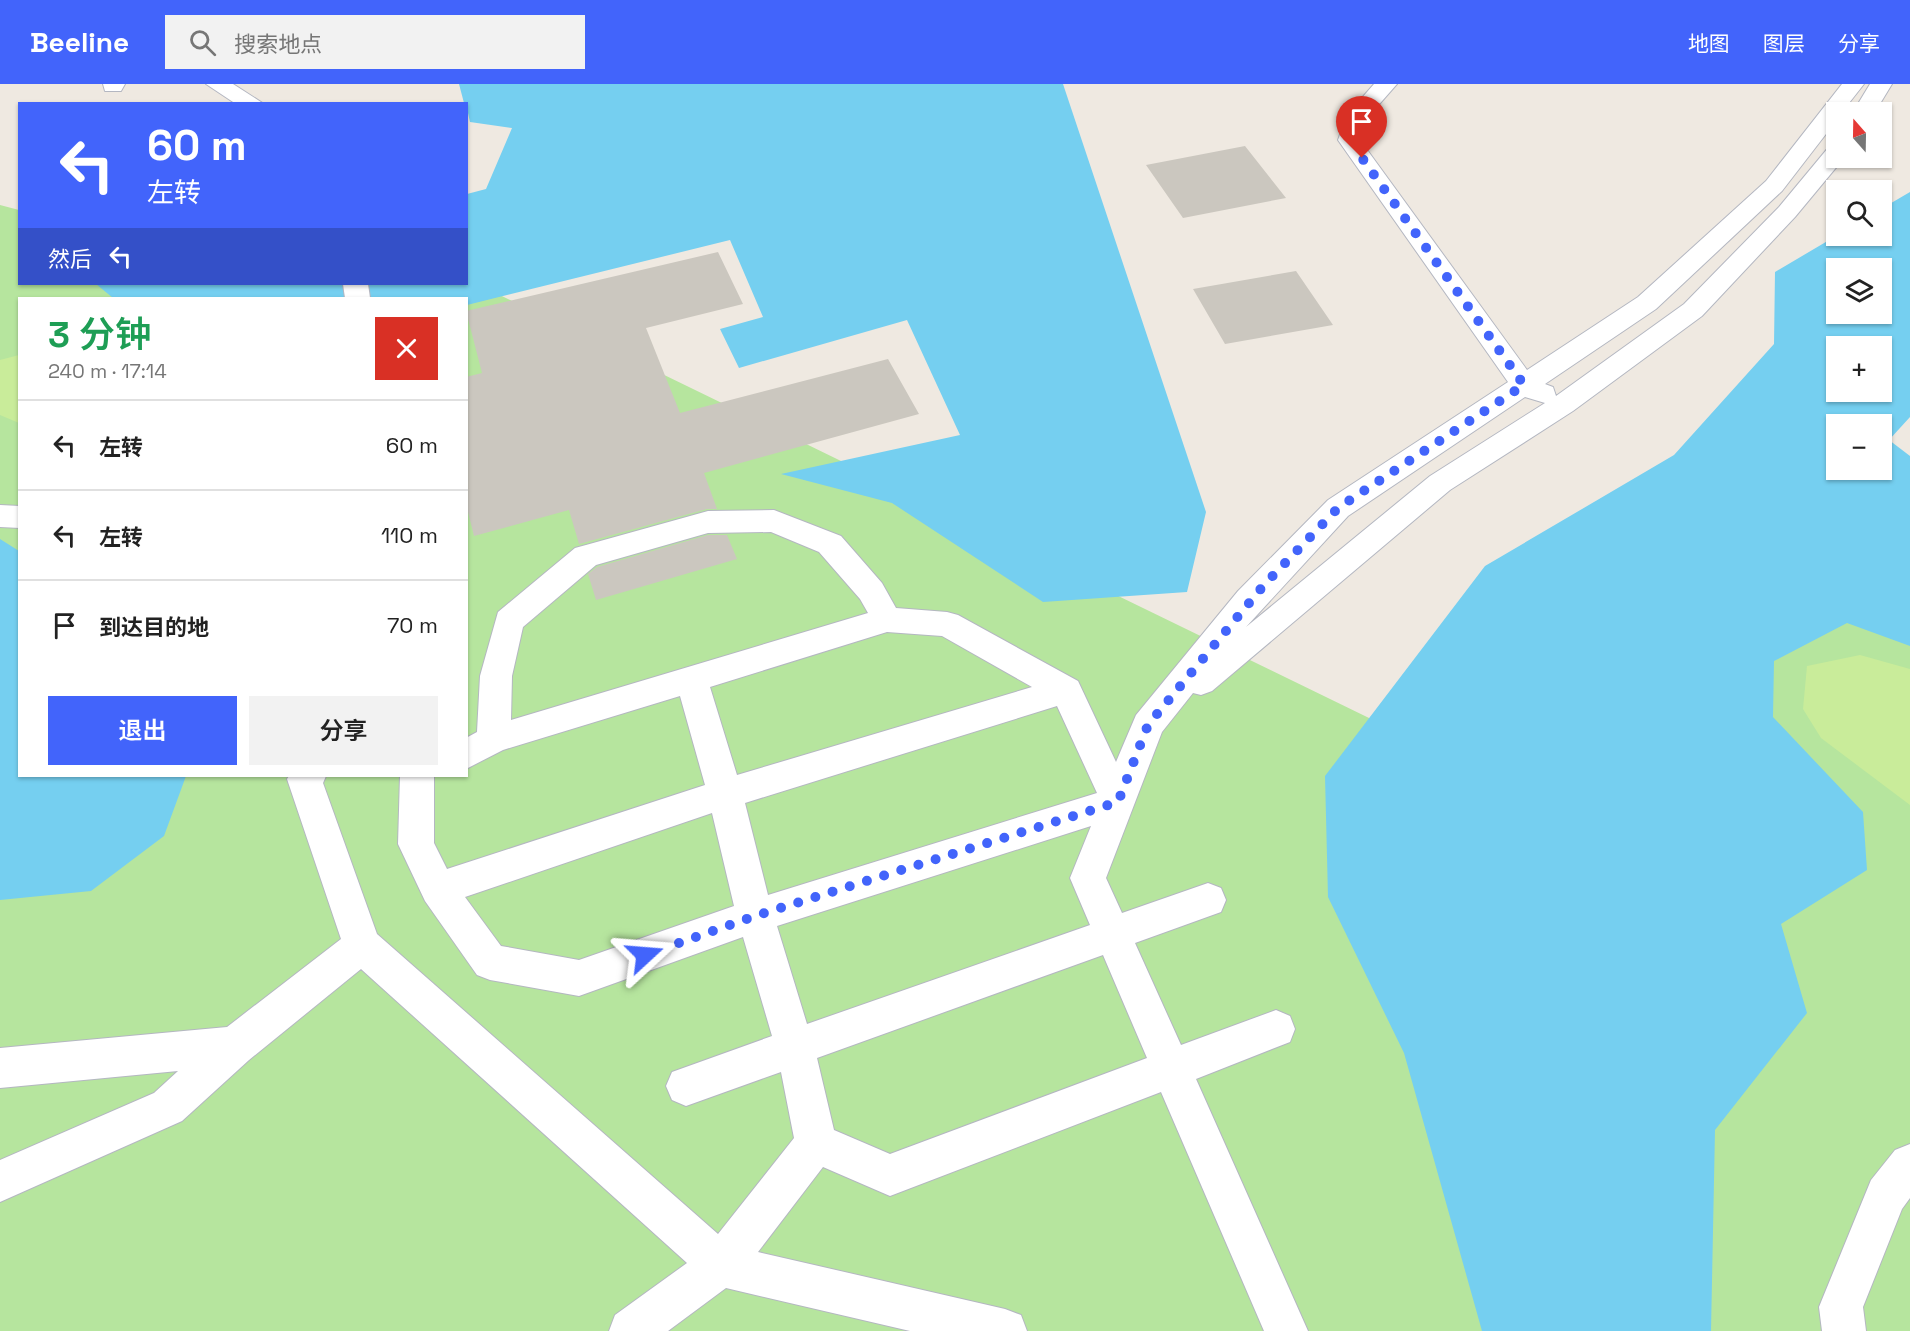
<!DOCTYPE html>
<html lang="zh">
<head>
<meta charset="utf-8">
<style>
	:root { --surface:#fff; --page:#f2f2f2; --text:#222; --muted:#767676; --line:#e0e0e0; --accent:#4264fb }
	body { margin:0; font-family:"Space Grotesk","Noto Sans SC",sans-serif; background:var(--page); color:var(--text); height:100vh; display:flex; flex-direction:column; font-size:22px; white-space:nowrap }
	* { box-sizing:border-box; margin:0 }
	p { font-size:20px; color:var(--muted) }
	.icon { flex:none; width:33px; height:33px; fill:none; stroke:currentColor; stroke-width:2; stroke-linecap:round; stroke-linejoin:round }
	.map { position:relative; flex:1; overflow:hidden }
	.details { position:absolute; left:18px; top:213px; width:450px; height:480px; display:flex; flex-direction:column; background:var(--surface); border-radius:0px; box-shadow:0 2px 4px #0004 }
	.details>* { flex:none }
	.hud { position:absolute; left:18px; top:18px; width:450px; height:183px; border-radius:0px; box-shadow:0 2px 4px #0004; background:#4264fb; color:#fff; overflow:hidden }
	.needle { width:39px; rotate:340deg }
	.controls { position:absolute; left:1826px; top:18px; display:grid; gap:12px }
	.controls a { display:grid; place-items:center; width:66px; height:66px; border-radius:0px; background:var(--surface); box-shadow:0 2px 4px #0004; font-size:30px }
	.pin { position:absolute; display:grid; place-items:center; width:51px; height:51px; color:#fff; margin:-62px -26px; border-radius:50% 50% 50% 0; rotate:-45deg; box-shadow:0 0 6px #0007 }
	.pin .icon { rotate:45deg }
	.me { position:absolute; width:66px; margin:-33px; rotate:71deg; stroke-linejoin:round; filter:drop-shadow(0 0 4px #0008) }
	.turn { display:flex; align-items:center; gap:21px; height:126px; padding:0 30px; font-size:27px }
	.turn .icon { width:78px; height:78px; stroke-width:2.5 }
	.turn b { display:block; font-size:42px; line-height:51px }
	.then { display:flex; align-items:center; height:57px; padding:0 30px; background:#0003; gap:12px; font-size:22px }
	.round { display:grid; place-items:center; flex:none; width:63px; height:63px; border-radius:0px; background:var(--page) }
	.head { display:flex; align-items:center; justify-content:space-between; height:102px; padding:0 30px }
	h1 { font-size:36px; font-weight:600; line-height:45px; color:#1e9e55 }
	.cta { display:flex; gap:12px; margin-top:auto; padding:12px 30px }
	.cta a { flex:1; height:69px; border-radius:0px; background:var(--accent); color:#fff; font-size:24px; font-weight:600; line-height:69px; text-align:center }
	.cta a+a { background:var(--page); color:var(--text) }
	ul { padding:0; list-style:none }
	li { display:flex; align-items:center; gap:18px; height:90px; padding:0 30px; border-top:2px solid var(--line) }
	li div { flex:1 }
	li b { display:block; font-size:22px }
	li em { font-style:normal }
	header { display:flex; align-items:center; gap:36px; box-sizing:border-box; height:84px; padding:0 30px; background:var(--accent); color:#fff }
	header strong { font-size:28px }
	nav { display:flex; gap:33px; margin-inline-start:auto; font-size:21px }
	.search { width:420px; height:54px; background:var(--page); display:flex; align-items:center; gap:15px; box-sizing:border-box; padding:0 21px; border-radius:0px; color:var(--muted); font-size:22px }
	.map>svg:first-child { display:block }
</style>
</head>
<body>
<header>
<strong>Beeline</strong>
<div class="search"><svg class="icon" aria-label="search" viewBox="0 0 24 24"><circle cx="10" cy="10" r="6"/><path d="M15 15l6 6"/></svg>搜索地点</div>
<nav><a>地图</a><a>图层</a><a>分享</a></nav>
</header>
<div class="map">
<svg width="1910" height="1247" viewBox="0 0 1910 1247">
	<rect width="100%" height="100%" fill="#efe9e1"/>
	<!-- green -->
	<path fill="#b6e59e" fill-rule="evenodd" d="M 0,121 L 19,126 L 20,200 L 466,200 L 467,195 L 1406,652 L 1910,506 L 1910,1247 L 0,1247 ZM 20,214 L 466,214 L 466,692 L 20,692 Z"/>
	<!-- pitch -->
	<path fill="#c9ec9a" d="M 19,271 L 20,271 L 19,339 L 0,331 L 0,276 Z
		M 1860,571 L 1910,585 L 1910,721 L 1821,654 L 1803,625 L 1807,582 Z"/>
	<!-- water -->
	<path fill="#75cff0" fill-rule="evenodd" d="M 459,0 L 1063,0 L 1206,428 L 1187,508 L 1043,518 L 892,419 L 781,390 L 960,351 L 907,236 L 739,284 L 720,245 L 763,233 L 730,156 L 467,221 L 466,214 L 113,214 L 96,200 L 466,200 L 467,110 L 486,105 L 512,44 L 470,38 L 466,20 L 464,19 Z
		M 1910,108 L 1910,333 L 1889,356 L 1910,372 L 1910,562 L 1847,539 L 1774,577 L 1773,633 L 1863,728 L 1867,786 L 1781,840 L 1807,929 L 1715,1046 L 1711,1247 L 1482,1247 L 1404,969 L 1328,813 L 1325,692 L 1485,482 L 1674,371 L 1774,260 L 1775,188 L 1836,152 L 1881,152 L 1881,125 ZM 1836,184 L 1881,184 L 1881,230 L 1836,230 ZM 1836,262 L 1881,262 L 1881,308 L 1836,308 ZM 1836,340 L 1881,340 L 1881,386 L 1836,386 Z
		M 0,455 L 19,467 L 20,692 L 186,692 L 164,752 L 91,807 L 0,816 Z"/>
	<!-- building -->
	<path fill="#cbc7bf" d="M 1245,62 L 1286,114 L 1183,134 L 1146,81 Z
		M 718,168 L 743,220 L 646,244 L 680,329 L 888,275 L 919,330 L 704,389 L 717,425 L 707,425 L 579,460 L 569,426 L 474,452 L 466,420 L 466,293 L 482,289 L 466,227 Z
		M 1296,187 L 1333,241 L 1225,260 L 1193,205 Z
		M 708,451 L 727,451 L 737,475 L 596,516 L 588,490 L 597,483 Z"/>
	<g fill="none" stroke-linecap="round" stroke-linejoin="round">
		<defs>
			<path id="minor" d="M 103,0 L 125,0 L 121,7 L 105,7 Z
				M 206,0 L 233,0 L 264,20 L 236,20 Z
				M 1374,0 L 1397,0 L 1368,33 L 1360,56 L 1527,286 L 1638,213 L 1766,97 L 1842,0 L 1864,0 L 1842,28 L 1836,28 L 1836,37 L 1782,107 L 1656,225 L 1545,300 L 1553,303 L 1556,312 L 1684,220 L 1779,123 L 1828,64 L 1836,62 L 1836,74 L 1844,74 L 1795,133 L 1702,232 L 1573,327 L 1450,406 L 1212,607 L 1201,611 L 1193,609 L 1162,648 L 1106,794 L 1122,829 L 1208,799 L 1221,804 L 1226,816 L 1221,828 L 1135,859 L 1181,961 L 1276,926 L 1290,932 L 1295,945 L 1290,958 L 1196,995 L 1308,1247 L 1264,1247 L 1161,1008 L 890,1112 L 823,1083 L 758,1168 L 1005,1225 L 1021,1231 L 1027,1247 L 910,1247 L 726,1204 L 668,1247 L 609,1247 L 615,1231 L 687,1179 L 361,885 L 249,976 L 182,1037 L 0,1118 L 0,1076 L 154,1009 L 178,987 L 0,1004 L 0,964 L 227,943 L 341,855 L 287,695 L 289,692 L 326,692 L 323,699 L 377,850 L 718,1150 L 794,1054 L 781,988 L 686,1022 L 672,1016 L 666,1002 L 672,988 L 772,952 L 743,853 L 579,912 L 490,896 L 477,891 L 425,817 L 398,760 L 400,692 L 434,692 L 434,759 L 447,785 L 705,701 L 680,612 L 503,666 L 466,685 L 466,654 L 477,648 L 480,592 L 498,528 L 575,464 L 586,461 L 708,427 L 774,426 L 841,452 L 882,499 L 896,524 L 947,528 L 958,531 L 1078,597 L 1116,678 L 1136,631 L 1238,507 L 1328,416 L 1508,298 L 1338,56 L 1347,31 ZM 1525,313 L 1545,319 L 1430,392 L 1246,543 L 1348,432 ZM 771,448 L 819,468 L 860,515 L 868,529 L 511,636 L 512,592 L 523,543 L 596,481 L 708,449 ZM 887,548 L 942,552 L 1032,603 L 737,691 L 710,603 ZM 1057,622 L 1097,709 L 768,811 L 745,719 ZM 712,729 L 734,822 L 579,876 L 501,862 L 465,813 ZM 1091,742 L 1070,794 L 1090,841 L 807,940 L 777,842 ZM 1103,871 L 1147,974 L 890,1070 L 834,1046 L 817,974 Z
				M 1870,0 L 1892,0 L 1875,28 L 1853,28 Z
				M 343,200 L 368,200 L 370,214 L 345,214 Z
				M 0,421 L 20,422 L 20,444 L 0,443 Z
				M 1910,1060 L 1910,1114 L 1902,1125 L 1863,1223 L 1866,1247 L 1822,1247 L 1819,1223 L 1871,1096 L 1895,1066 Z"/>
		</defs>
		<!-- minor casing -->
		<use href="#minor" stroke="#b4b7c1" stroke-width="2"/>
		<!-- minor -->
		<use href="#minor" fill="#fff" fill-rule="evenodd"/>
	</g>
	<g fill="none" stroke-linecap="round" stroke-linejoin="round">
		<!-- route -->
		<path stroke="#4264fb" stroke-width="10" stroke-dasharray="0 18" d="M 645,871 L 755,832 L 1118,718 L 1148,641 L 1264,501 L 1338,424 L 1524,301 L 1362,74"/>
	</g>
</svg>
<div class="controls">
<a><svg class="needle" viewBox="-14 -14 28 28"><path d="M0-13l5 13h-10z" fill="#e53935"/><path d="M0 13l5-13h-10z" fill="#767676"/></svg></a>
<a><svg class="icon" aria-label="search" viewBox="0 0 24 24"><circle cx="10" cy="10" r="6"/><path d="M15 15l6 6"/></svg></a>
<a><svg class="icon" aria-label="layers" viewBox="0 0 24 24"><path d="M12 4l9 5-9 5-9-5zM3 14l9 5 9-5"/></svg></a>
<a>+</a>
<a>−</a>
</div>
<div class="pin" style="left:1362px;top:74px;background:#d93025"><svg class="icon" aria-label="arrive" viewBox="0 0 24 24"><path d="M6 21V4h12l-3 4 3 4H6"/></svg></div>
<svg class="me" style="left:645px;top:871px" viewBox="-20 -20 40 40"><path d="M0-17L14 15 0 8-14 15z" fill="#4264fb" stroke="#fff" stroke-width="4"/></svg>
<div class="hud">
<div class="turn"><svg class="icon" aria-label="left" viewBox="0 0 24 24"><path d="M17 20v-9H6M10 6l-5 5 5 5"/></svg><div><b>60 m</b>左转</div></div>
<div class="then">然后<svg class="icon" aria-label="left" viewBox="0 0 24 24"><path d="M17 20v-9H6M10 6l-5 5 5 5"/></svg></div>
</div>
<section class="details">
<div class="head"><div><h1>3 分钟</h1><p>240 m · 17:14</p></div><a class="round" style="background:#d93025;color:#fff"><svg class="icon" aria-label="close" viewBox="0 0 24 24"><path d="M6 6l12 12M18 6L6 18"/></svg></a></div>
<ul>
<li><svg class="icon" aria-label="left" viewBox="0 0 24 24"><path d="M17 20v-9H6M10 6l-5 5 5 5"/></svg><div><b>左转</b></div><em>60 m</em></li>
<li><svg class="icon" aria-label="left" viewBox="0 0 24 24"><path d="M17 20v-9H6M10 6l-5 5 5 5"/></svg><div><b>左转</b></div><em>110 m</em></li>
<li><svg class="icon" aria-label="arrive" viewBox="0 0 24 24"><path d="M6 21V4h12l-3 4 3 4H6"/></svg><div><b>到达目的地</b></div><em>70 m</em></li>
</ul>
<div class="cta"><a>退出</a><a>分享</a></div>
</section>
</div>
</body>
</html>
